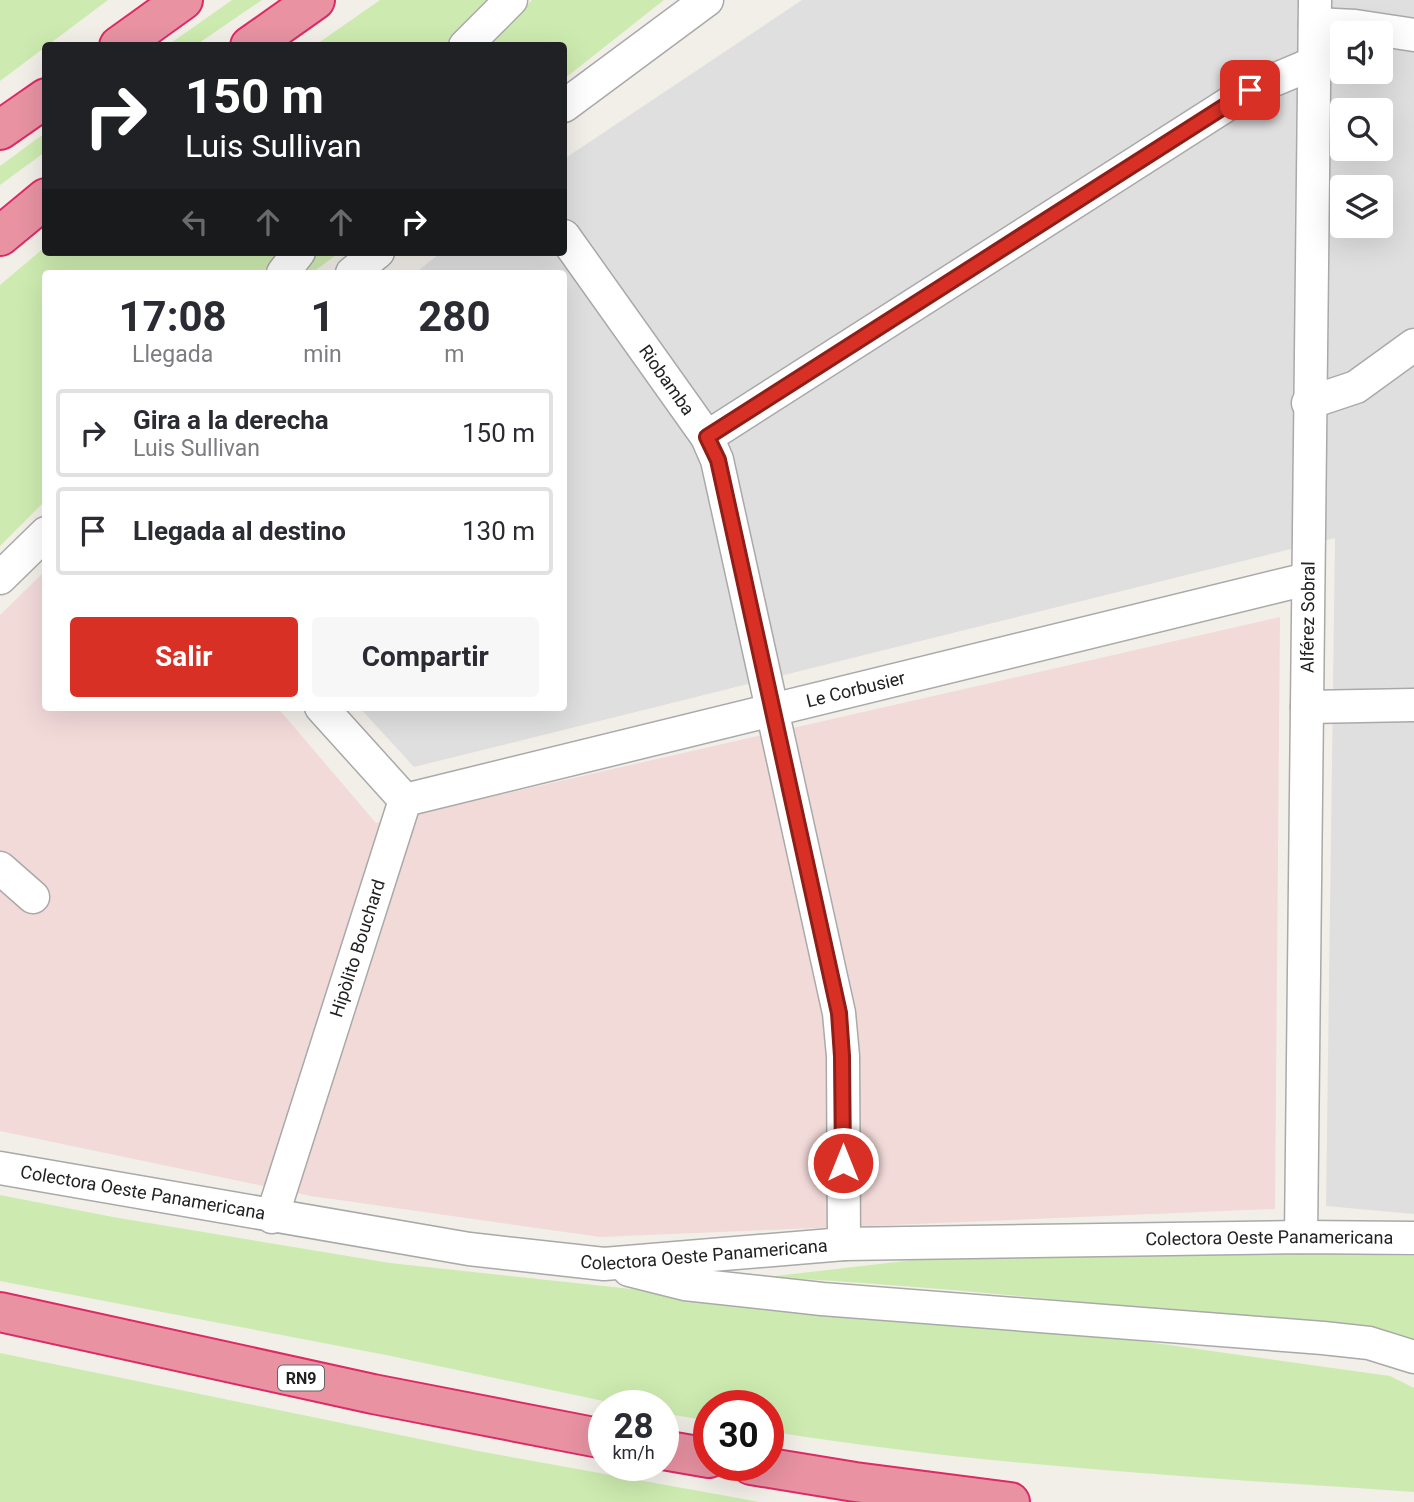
<!DOCTYPE html>
<html lang="es">
<head>
<meta charset="utf-8">
<style>
	:root { --surface:#fff; --page:#f7f7f7; --text:#2b2b33; --muted:#7c7c81; --line:#e1e1e2; --accent:#d93025 }
	body { margin:0; font-family:Roboto,sans-serif; background:var(--page); color:var(--text); height:100vh; display:flex; flex-direction:column; font-size:26px; white-space:nowrap }
	* { box-sizing:border-box; margin:0 }
	p { font-size:23px; color:var(--muted) }
	.icon { flex:none; width:38px; height:38px; fill:none; stroke:currentColor; stroke-width:2; stroke-linecap:round; stroke-linejoin:round }
	.map { position:relative; flex:1; overflow:hidden }
	.sheet { position:absolute; left:42px; top:270px; width:525px; height:441px; display:flex; flex-direction:column; background:var(--surface); border-radius:7px; box-shadow:0 7px 28px #0002 }
	.sheet>* { flex:none }
	.hud { position:absolute; left:42px; top:42px; width:525px; height:214px; border-radius:7px; box-shadow:0 7px 28px #0002; background:#202124; color:#fff; overflow:hidden }
	.tools { position:absolute; left:1330px; top:21px; display:grid; gap:14px }
	.tools a { display:grid; place-items:center; width:63px; height:63px; border-radius:7px; background:var(--surface); box-shadow:0 7px 28px #0002; font-size:35px }
	.speed { position:absolute; left:588px; top:1390px; display:flex; gap:14px; font-size:35px; font-weight:700; text-align:center }
	.speed>* { display:grid; place-content:center; width:91px; height:91px; border-radius:50%; background:var(--surface); box-shadow:0 7px 28px #0002; line-height:1 }
	.speed small { font-size:18px; font-weight:400 }
	.speed .limit { border:10px solid #d22; background:#fff; color:#111 }
	.pin { position:absolute; display:grid; place-items:center; width:60px; height:60px; color:#fff; margin:-30px; border-radius:14px; box-shadow:0 4px 10px #0006 }
	.me { position:absolute; width:77px; margin:-38px; rotate:0deg; stroke-linejoin:round; filter:drop-shadow(0 0 5px #0008) }
	.turn { display:flex; align-items:center; gap:24px; height:147px; padding:0 28px; font-size:32px }
	.turn .icon { width:91px; height:91px; stroke-width:2.5 }
	.turn b { display:block; font-size:49px; line-height:60px }
	.lanes { display:flex; align-items:center; height:66px; padding:0 28px; background:#0003; justify-content:center; gap:35px; direction:ltr }
	.lanes .off { opacity:.35 }
	.eta { display:flex; justify-content:space-evenly; align-items:center; height:119px; text-align:center }
	.eta b { font-size:42px; font-weight:700; line-height:49px }
	.cta { display:flex; gap:14px; margin-top:auto; padding:14px 28px }
	.cta a { flex:1; height:80px; border-radius:7px; background:var(--accent); color:#fff; font-size:28px; font-weight:700; line-height:80px; text-align:center }
	.cta a+a { background:var(--page); color:var(--text) }
	ul { padding:0; list-style:none }
	li { display:flex; align-items:center; gap:21px; height:88px; margin:0 14px 10px; padding:0 14px; border:4px solid var(--line); border-radius:7px }
	li div { flex:1 }
	li b { display:block; font-size:26px }
	li em { font-style:normal }
	.map>svg:first-child { display:block }
</style>
</head>
<body>
<div class="map">
<svg width="1414" height="1502" viewBox="0 0 1414 1502">
	<rect width="100%" height="100%" fill="#f2efe9"/>
	<!-- residential -->
	<path fill="#e0dfdf" fill-rule="evenodd" d="M 802,0 L 1414,0 L 1414,1214 L 1326,1206 L 1335,538 L 414,767 L 359,707 L 564,707 L 564,273 L 415,273 L 442,252 L 564,252 L 564,159 ZM 1342,33 L 1381,33 L 1381,72 L 1342,72 ZM 1342,110 L 1381,110 L 1381,149 L 1342,149 ZM 1342,187 L 1381,187 L 1381,226 L 1342,226 Z"/>
	<!-- commercial -->
	<path fill="#f2dad9" d="M 45,571 L 46,707 L 277,707 L 376,823 L 1280,617 L 1275,1209 L 600,1237 L 311,1196 L 0,1131 L 0,615 Z"/>
	<!-- grass -->
	<path fill="#cdebb0" d="M 0,0 L 108,0 L 0,81 Z
		M 232,0 L 262,0 L 196,45 L 168,45 Z
		M 380,0 L 495,0 L 448,45 L 314,46 Z
		M 532,0 L 664,0 L 564,79 L 564,46 L 487,46 Z
		M 45,133 L 45,152 L 0,185 L 0,166 Z
		M 45,247 L 46,252 L 279,252 L 262,273 L 46,273 L 45,501 L 0,546 L 0,285 Z
		M 318,252 L 340,252 L 312,273 L 301,273 Z
		M 0,1195 L 113,1217 L 390,1263 L 881,1316 L 1055,1329 L 1390,1376 L 1414,1388 L 1414,1492 C 1198,1477 982,1466 768,1431 L 768,1405 L 709,1405 L 709,1421 L 663,1413 L 663,1405 L 622,1405 L 386,1355 L 0,1281 Z
		M 1211,1250 L 1414,1256 L 1414,1342 C 1199,1313 984,1289 767,1277 L 948,1256 Z
		M 0,1353 L 478,1451 L 760,1502 L 0,1502 Z"/>
	<g fill="none" stroke-linecap="round" stroke-linejoin="round">
		<defs>
			<g id="minor">
				<path d="M 1315,24 L 1355,26 L 1414,35"/>
				<path d="M 465,46 L 511,0"/>
				<path d="M 564,106 L 707,0"/>
				<path id="s1" d="M 564,236 L 707,437 L 717,460 L 839,1013 L 843,1056 L 844,1244"/>
				<path d="M 283,273 L 299,252"/>
				<path d="M 352,273 L 378,252"/>
				<path d="M 1308,403 L 1356,387 L 1414,345"/>
				<path d="M 707,437 L 1250,90 L 1312,64"/>
				<path d="M 0,578 L 46,533"/>
				<path d="M 1307,707 L 1414,705"/>
				<path id="s2" d="M 405,800 L 1307,579"/>
				<path d="M 0,868 L 33,897"/>
				<path id="s3" d="M 0,1168 L 469,1249 L 604,1264 L 844,1244 L 1301,1237 L 1414,1238"/>
				<path id="s4" d="M 272,1217 L 405,800 L 321,707"/>
				<path id="s5" d="M 1301,1237 L 1315,0"/>
				<path d="M 629,1270 L 685,1284 L 822,1299 L 1323,1338 L 1369,1343 L 1414,1357"/>
			</g>
			<path id="highway" d="M 119,46 L 183,0
				M 250,46 L 315,0
				M 0,130 L 46,98
				M 0,236 L 46,198
				M 0,1312 L 373,1394 L 604,1439
				M 663,1450 L 709,1458
				M 751,1465 L 855,1482 L 1010,1502"/>
		</defs>
		<!-- minor casing -->
		<use href="#minor" stroke="#a9a9a9" stroke-width="35"/>
		<!-- highway casing -->
		<use href="#highway" stroke="#dc2a67" stroke-width="42"/>
		<!-- minor -->
		<use href="#minor" stroke="#fff" stroke-width="32"/>
		<!-- highway -->
		<use href="#highway" stroke="#e892a2" stroke-width="38"/>
	</g>
	<g fill="none" stroke-linecap="round" stroke-linejoin="round">
		<defs>
			<path id="route" d="M 843,1163 L 842,1056 L 839,1013 L 718,460 L 707,437 L 1250,90"/>
		</defs>
		<!-- route casing -->
		<use href="#route" stroke="#8d1f18" stroke-width="18"/>
		<!-- route -->
		<use href="#route" stroke="#d93025" stroke-width="12"/>
	</g>
	<g text-anchor="middle" stroke-width="6" stroke-linejoin="round" paint-order="stroke">
		<!-- shield labels -->
		<rect fill="#fff" stroke="#646464" stroke-width="2" x="278" y="1365.5" width="46" height="25" rx="5"/>
		<g font-size="16" font-weight="bold" fill="#222">
			<text x="301" y="1384">RN9</text>
		</g>
		<!-- street labels -->
		<g font-size="18" fill="#222" stroke="#fff">
			<text dy="6" stroke="none"><textPath href="#s1" startOffset="177">Riobamba</textPath></text>
			<text dy="6" stroke="none"><textPath href="#s5" startOffset="620">Alférez Sobral</textPath></text>
			<text dy="6" stroke="none"><textPath href="#s2" startOffset="464">Le Corbusier</textPath></text>
			<text dy="6" stroke="none"><textPath href="#s4" startOffset="282">Hipòlito Bouchard</textPath></text>
			<text dy="6" stroke="none"><textPath href="#s3" startOffset="145">Colectora Oeste Panamericana</textPath></text>
			<text dy="6" stroke="none"><textPath href="#s3" startOffset="1278">Colectora Oeste Panamericana</textPath></text>
			<text dy="6" stroke="none"><textPath href="#s3" startOffset="712">Colectora Oeste Panamericana</textPath></text>
		</g>
	</g>
</svg>
<div class="tools">
<a><svg class="icon" aria-label="sound" viewBox="0 0 24 24"><path d="M4 9h4l5-4v14l-5-4H4zM17 9q2 3 0 6"/></svg></a>
<a><svg class="icon" aria-label="search" viewBox="0 0 24 24"><circle cx="10" cy="10" r="6"/><path d="M15 15l6 6"/></svg></a>
<a><svg class="icon" aria-label="layers" viewBox="0 0 24 24"><path d="M12 4l9 5-9 5-9-5zM3 14l9 5 9-5"/></svg></a>
</div>
<div class="speed"><div>28<small>km/h</small></div><div class="limit">30</div></div>
<div class="pin" style="left:1250px;top:90px;background:#d93025"><svg class="icon" aria-label="arrive" viewBox="0 0 24 24"><path d="M6 21V4h12l-3 4 3 4H6"/></svg></div>
<svg class="me" style="left:843px;top:1163px" viewBox="-20 -20 40 40"><circle r="17" fill="#d93025" stroke="#fff" stroke-width="3"/><path d="M0-11L8 9 0 5-8 9z" fill="#fff"/></svg>
<div class="hud">
<div class="turn"><svg class="icon" aria-label="right" viewBox="0 0 24 24"><path d="M7 20v-9h11M14 6l5 5-5 5"/></svg><div><b>150 m</b>Luis Sullivan</div></div>
<div class="lanes"><svg class="icon off" aria-label="left" viewBox="0 0 24 24"><path d="M17 20v-9H6M10 6l-5 5 5 5"/></svg><svg class="icon off" aria-label="ahead" viewBox="0 0 24 24"><path d="M12 20V5M6 11l6-6 6 6"/></svg><svg class="icon off" aria-label="ahead" viewBox="0 0 24 24"><path d="M12 20V5M6 11l6-6 6 6"/></svg><svg class="icon" aria-label="right" viewBox="0 0 24 24"><path d="M7 20v-9h11M14 6l5 5-5 5"/></svg></div>
</div>
<section class="sheet">
<div class="eta">
<div><b>17:08</b><p>Llegada</p></div>
<div><b>1</b><p>min</p></div>
<div><b>280</b><p>m</p></div>
</div>
<ul>
<li><svg class="icon" aria-label="right" viewBox="0 0 24 24"><path d="M7 20v-9h11M14 6l5 5-5 5"/></svg><div><b>Gira a la derecha</b><p>Luis Sullivan</p></div><em>150 m</em></li>
<li><svg class="icon" aria-label="arrive" viewBox="0 0 24 24"><path d="M6 21V4h12l-3 4 3 4H6"/></svg><div><b>Llegada al destino</b></div><em>130 m</em></li>
</ul>
<div class="cta"><a>Salir</a><a>Compartir</a></div>
</section>
</div>
</body>
</html>
